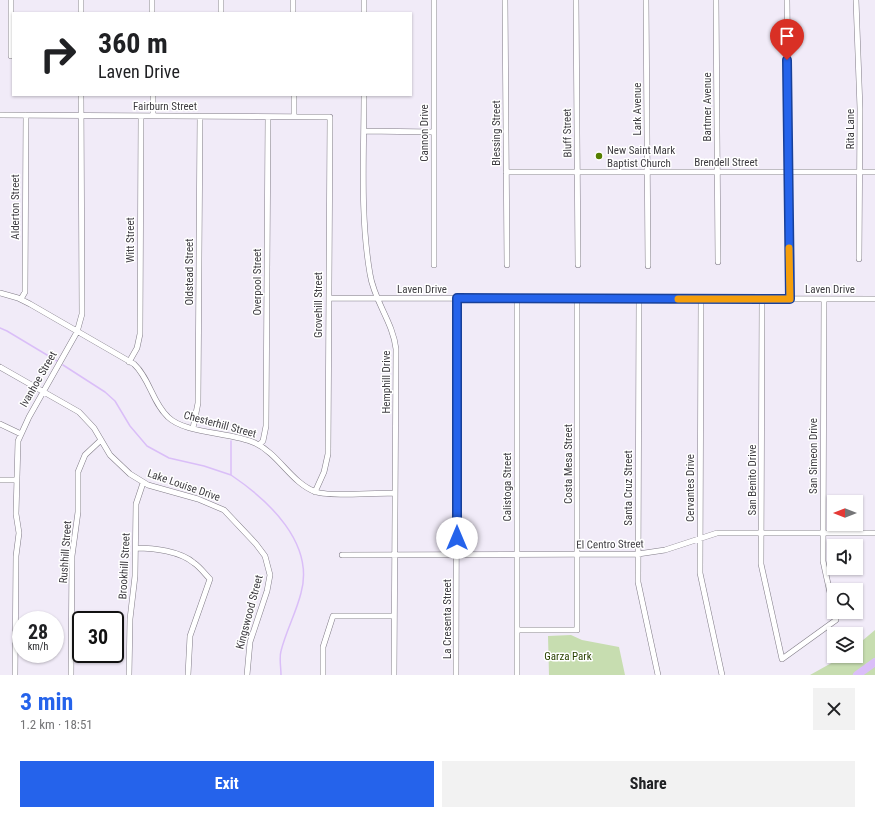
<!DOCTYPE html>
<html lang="en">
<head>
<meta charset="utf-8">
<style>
	:root { --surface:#fff; --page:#f2f2f2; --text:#202124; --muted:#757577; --accent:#2563eb }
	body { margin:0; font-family:"Roboto Condensed",sans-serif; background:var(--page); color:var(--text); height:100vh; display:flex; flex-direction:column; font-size:15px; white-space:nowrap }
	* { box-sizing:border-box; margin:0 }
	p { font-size:13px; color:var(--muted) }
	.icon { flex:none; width:22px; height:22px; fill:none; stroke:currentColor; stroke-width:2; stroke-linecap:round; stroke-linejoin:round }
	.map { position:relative; height:675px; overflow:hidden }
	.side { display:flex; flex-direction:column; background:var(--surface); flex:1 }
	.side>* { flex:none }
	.banner { position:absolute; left:12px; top:12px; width:400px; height:84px; border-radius:0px; box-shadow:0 1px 3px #0004; background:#fff; color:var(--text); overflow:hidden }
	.needle { width:26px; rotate:270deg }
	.tools { position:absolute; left:827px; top:495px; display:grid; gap:8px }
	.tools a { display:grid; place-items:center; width:36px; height:36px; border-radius:0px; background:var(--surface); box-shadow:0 1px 3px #0004; font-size:20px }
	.speed { position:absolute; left:12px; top:611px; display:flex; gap:8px; font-size:20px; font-weight:700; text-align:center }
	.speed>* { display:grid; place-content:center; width:52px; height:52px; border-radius:50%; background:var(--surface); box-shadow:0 1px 3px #0004; line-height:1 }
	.speed small { font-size:10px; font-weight:400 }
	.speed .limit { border:2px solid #111; border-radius:6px; background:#fff; color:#111 }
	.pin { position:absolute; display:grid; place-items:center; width:34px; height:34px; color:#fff; margin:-41px -17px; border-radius:50% 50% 50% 0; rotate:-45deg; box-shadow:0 0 4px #0007 }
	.pin .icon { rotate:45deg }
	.me { position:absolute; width:44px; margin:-22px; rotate:0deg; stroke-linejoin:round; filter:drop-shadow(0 0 3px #0008) }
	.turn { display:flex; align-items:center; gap:14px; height:84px; padding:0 20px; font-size:18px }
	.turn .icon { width:52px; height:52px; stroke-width:2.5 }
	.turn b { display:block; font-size:28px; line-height:34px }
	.round { display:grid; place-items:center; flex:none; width:42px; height:42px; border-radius:0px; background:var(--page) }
	.headline { display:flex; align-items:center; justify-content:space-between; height:68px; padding:0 20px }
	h1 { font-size:24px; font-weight:700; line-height:30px; color:var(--accent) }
	.button { display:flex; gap:8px; margin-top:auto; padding:8px 20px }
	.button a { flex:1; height:46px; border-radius:0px; background:var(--accent); color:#fff; font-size:16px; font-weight:700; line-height:46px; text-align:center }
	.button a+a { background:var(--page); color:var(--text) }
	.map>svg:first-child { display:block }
</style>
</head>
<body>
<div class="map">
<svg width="875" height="675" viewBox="0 0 875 675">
	<rect width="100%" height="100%" fill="#f1ebf8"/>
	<!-- green -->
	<path fill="#c7ddb0" d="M 875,630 L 875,675 L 810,675 L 844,656 L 856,656 L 856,646 Z
		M 571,635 L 582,640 L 619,647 L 625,675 L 549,675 L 548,636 Z"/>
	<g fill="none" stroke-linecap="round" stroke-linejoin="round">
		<!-- stream -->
		<path stroke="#dabef8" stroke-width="1.5" d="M 0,328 L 7,331 L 57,361
			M 63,365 L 105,392 L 115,401 L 130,426 L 147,446 L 169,458 L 204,466 L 231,475
			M 231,441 L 231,475 C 268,500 315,543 301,593 C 296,613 286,631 281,651 C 279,658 281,667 281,675"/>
		<!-- river -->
		<path stroke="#dabef8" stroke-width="8" d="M 857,675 L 875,662"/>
		<defs>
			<path id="minor" d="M 11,0 L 11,56
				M 81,0 L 81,13
				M 152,0 L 152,13
				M 221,0 L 221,13
				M 293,0 L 293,13
				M 364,0 L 364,13
				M 434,0 L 434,265
				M 505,0 L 507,265
				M 576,0 L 578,265
				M 646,0 L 648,266
				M 716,0 L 718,262
				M 787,0 L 790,299
				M 856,0 L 860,109 L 859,259
				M 153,95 L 153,116
				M 294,95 L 294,116
				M 364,95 C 364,155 360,216 370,274 C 374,301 393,322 396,349 L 394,675
				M 0,115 L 330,117 L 328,454 L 324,472 L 315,492
				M 364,131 L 434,132
				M 506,172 L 875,172
				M 0,293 L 18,298 L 30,304 L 134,364 C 150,379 152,402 168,417 C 185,434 232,432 255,443 C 279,454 291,483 316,492 C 331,497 377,493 395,493
				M 329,298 L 875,299
				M 21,299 L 25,292 L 26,115
				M 639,299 L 638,582 L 658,675
				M 701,299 L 700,573 L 722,675
				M 762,299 L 761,564 L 782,659 L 836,620 L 834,612
				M 824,299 L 823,561 L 834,611
				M 129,362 L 137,348 L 140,334 L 141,116
				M 0,367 L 79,412 L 94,428 L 110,455 L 130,474 L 148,485 L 198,499 L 224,510 L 256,544 L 265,556 L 270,575 L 267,591 L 250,642 L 247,675
				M 0,424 L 21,434
				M 193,428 L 198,403 L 200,116
				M 259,445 L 263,441 L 266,426 L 268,117
				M 0,480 L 17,480
				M 136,548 C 154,548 180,551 194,563 C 200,567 205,574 210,579 L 190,636 L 188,675
				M 342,555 L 638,554 L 665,550 L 717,533 L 875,533
				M 517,630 L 577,630 L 577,299
				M 15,675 L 16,556 L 19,533 L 16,514 L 18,441 L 29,417 L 77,332 L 82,314 L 81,95
				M 71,675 L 72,556 L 78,512 L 78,472 L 85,455 L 101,440
				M 129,675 L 130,619 L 135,576 L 136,504 L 143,483
				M 323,675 L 323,647 L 333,616 L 394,616
				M 456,675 L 457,298
				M 517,675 L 517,299"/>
		</defs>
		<!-- minor casing -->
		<use href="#minor" stroke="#817c87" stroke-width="6"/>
		<!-- minor -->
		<use href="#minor" stroke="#fff" stroke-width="5"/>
	</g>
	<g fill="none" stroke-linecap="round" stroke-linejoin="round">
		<defs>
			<path id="route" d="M 457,538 L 457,298 L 790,299 L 787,60"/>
		</defs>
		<!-- route casing -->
		<use href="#route" stroke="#184099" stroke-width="10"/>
		<!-- route -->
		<use href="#route" stroke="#2563eb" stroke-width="7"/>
		<!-- slow -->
		<path stroke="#f59e0b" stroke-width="7" d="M 678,299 L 790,299 L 789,248"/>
	</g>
	<!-- markers -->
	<circle fill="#547e00" stroke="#fff" stroke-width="1.5" cx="599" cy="156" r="4"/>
	<g text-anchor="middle" stroke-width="3" stroke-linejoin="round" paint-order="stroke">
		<!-- street labels -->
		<g font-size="11" fill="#3e3c41" stroke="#fff">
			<text x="165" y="110">Fairburn Street</text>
			<text transform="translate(707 107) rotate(-90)" y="4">Bartmer Avenue</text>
			<text transform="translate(637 109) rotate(-90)" y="4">Lark Avenue</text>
			<text transform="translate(850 129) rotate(-90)" y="4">Rita Lane</text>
			<text transform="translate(424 133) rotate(-90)" y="4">Cannon Drive</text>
			<text transform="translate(496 133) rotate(-90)" y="4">Blessing Street</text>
			<text transform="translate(567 133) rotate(-91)" y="4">Bluff Street</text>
			<text x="726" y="166">Brendell Street</text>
			<text transform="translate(15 207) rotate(-90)" y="4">Alderton Street</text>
			<text transform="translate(130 240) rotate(-90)" y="4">Witt Street</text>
			<text transform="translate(189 272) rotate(-90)" y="4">Oldstead Street</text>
			<text transform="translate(257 282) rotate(-90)" y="4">Overpool Street</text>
			<text x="422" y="293">Laven Drive</text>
			<text x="830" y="293">Laven Drive</text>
			<text transform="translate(318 305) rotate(-90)" y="4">Grovehill Street</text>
			<text transform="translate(38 379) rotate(-60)" y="4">Ivanhoe Street</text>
			<text transform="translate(386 382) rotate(-90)" y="4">Hemphill Drive</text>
			<text transform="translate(220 424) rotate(15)" y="4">Chesterhill Street</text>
			<text transform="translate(813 456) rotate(-90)" y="4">San Simeon Drive</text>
			<text transform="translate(568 464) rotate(-90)" y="4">Costa Mesa Street</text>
			<text transform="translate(752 480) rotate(-90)" y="4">San Benito Drive</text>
			<text transform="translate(184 485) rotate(19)" y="4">Lake Louise Drive</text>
			<text transform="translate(507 487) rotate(-90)" y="4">Calistoga Street</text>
			<text transform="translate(628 488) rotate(-90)" y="4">Santa Cruz Street</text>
			<text transform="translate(690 488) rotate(-90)" y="4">Cervantes Drive</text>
			<text transform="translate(610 544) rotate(-1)" y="4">El Centro Street</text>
			<text transform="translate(65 552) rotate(-86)" y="4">Rushhill Street</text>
			<text transform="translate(124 566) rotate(-87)" y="4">Brookhill Street</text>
			<text transform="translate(249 612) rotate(-75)" y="4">Kingswood Street</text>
			<text transform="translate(447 619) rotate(-90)" y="4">La Cresenta Street</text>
		</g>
		<!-- poi labels -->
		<g font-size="11" fill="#3e3c41" stroke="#fff" text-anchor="start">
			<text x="607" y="154">New Saint Mark<tspan x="607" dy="13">Baptist Church</tspan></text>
		</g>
		<!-- park labels -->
		<g font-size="11" fill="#2a4201" stroke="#fff">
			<text x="568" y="660">Garza Park</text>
		</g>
	</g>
</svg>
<div class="tools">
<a><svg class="needle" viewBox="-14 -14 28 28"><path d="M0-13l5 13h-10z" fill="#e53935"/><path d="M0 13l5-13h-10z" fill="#757577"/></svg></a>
<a><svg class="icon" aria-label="sound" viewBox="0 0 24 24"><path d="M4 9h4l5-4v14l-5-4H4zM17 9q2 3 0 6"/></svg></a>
<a><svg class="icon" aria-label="search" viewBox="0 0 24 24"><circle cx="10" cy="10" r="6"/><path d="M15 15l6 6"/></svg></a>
<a><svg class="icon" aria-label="layers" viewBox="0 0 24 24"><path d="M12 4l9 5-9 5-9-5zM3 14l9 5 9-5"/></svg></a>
</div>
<div class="speed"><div>28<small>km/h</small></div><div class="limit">30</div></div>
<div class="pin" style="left:787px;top:60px;background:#d93025"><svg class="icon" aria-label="arrive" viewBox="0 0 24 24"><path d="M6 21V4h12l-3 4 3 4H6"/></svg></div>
<svg class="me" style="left:457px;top:538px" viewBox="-20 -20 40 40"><circle r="19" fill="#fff"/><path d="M0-13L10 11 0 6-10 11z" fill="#2563eb"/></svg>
<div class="banner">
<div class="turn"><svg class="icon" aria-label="right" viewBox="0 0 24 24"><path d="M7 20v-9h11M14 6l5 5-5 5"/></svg><div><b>360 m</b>Laven Drive</div></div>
</div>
</div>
<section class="side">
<div class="headline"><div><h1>3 min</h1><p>1.2 km · 18:51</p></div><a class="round"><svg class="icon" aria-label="close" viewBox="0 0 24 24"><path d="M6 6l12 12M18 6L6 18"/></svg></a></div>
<div class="button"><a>Exit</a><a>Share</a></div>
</section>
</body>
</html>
